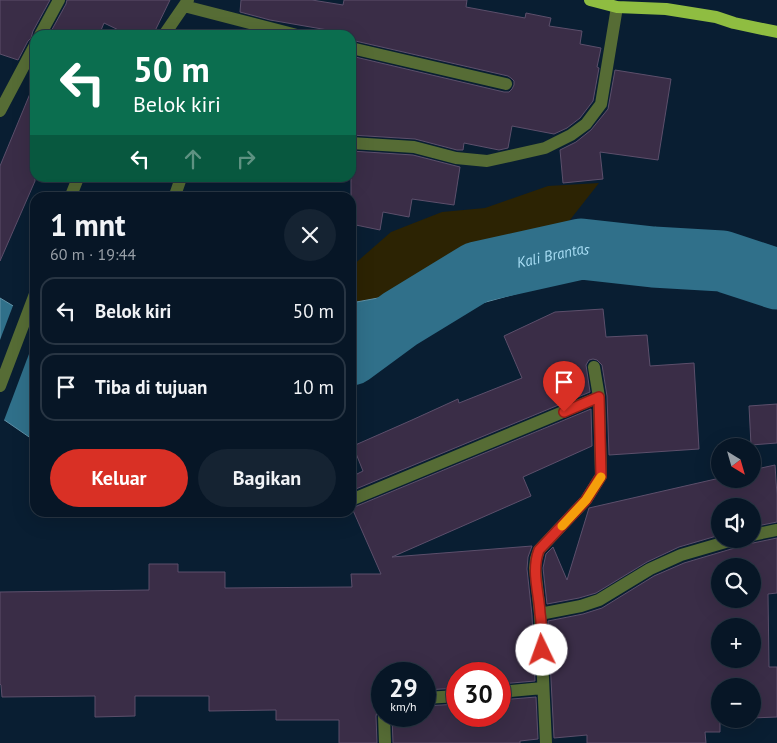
<!DOCTYPE html>
<html lang="id">
<head>
<meta charset="utf-8">
<style>
	:root { --surface:#071626; --page:#152332; --text:#f1f3f6; --muted:#989fa7; --line:#283543; --accent:#d93025 }
	body { margin:0; font-family:"PT Sans",sans-serif; background:var(--page); color:var(--text); height:100vh; display:flex; flex-direction:column; font-size:19px; white-space:nowrap }
	* { box-sizing:border-box; margin:0 }
	p { font-size:16px; color:var(--muted) }
	.icon { flex:none; width:28px; height:28px; fill:none; stroke:currentColor; stroke-width:2; stroke-linecap:round; stroke-linejoin:round }
	.map { position:relative; flex:1; overflow:hidden }
	.details { position:absolute; left:30px; top:192px; width:326px; height:325px; display:flex; flex-direction:column; background:var(--surface); border-radius:15px; box-shadow:0 5px 20px #0002,0 0 0 1px var(--line) }
	.details>* { flex:none }
	.guide { position:absolute; left:30px; top:30px; width:326px; height:152px; border-radius:15px; box-shadow:0 5px 20px #0002,0 0 0 1px var(--line); background:#0b6e4f; color:#fff; overflow:hidden }
	.needle { width:32px; rotate:143deg }
	.tools { position:absolute; left:711px; top:438px; display:grid; gap:10px }
	.tools a { display:grid; place-items:center; width:50px; height:50px; border-radius:50%; background:var(--surface); box-shadow:0 5px 20px #0002,0 0 0 1px var(--line); font-size:25px }
	.speed { position:absolute; left:371px; top:662px; display:flex; gap:10px; font-size:25px; font-weight:700; text-align:center }
	.speed>* { display:grid; place-content:center; width:65px; height:65px; border-radius:50%; background:var(--surface); box-shadow:0 5px 20px #0002,0 0 0 1px var(--line); line-height:1 }
	.speed small { font-size:12px; font-weight:400 }
	.speed .limit { border:8px solid #d22; background:#fff; color:#111 }
	.pin { position:absolute; display:grid; place-items:center; width:42px; height:42px; color:#fff; margin:-51px -21px; border-radius:50% 50% 50% 0; rotate:-45deg; box-shadow:0 0 5px #0007 }
	.pin .icon { rotate:45deg }
	.me { position:absolute; width:55px; margin:-28px; rotate:357deg; stroke-linejoin:round; filter:drop-shadow(0 0 4px #0008) }
	.turn { display:flex; align-items:center; gap:18px; height:105px; padding:0 20px; font-size:22px }
	.turn .icon { width:65px; height:65px; stroke-width:2.5 }
	.turn b { display:block; font-size:35px; line-height:42px }
	.lanes { display:flex; align-items:center; height:48px; padding:0 20px; background:#0003; justify-content:center; gap:25px; direction:ltr }
	.lanes .off { opacity:.35 }
	.round { display:grid; place-items:center; flex:none; width:52px; height:52px; border-radius:26px; background:var(--page) }
	.summary { display:flex; align-items:center; justify-content:space-between; height:85px; padding:0 20px }
	h1 { font-size:30px; font-weight:800; line-height:38px }
	.button { display:flex; gap:10px; margin-top:auto; padding:10px 20px }
	.button a { flex:1; height:58px; border-radius:30px; background:var(--accent); color:#fff; font-size:20px; font-weight:800; line-height:58px; text-align:center }
	.button a+a { background:var(--page); color:var(--text) }
	ul { padding:0; list-style:none }
	li { display:flex; align-items:center; gap:15px; height:68px; margin:0 10px 8px; padding:0 10px; border:2px solid var(--line); border-radius:15px }
	li div { flex:1 }
	li b { display:block; font-size:19px }
	li em { font-style:normal }
	.map>svg:first-child { display:block }
</style>
</head>
<body>
<div class="map">
<svg width="777" height="743" viewBox="0 0 777 743">
	<rect width="100%" height="100%" fill="#091e32"/>
	<!-- sand -->
	<path fill="#2c2303" d="M 599,183 L 566,225 L 534,246 L 482,254 L 430,284 L 375,299 L 351,303 L 351,267 L 391,232 L 442,212 L 485,208 L 548,186 Z"/>
	<!-- water -->
	<path fill="#30708a" stroke="#6091a7" d="M 534,246 L 539,280 L 537,288 L 453,311 L 356,360 L 351,379 L 351,303 L 378,298 L 430,284 L 482,254 Z
		M 0,298 L 35,319 L 35,441 L 0,417 Z"/>
	<!-- pier -->
	<path fill="#091e32" d="M 14,303 L 35,316 L 35,338 L 3,423 L 0,420 L 0,340 Z"/>
	<g fill="none" stroke-linecap="round" stroke-linejoin="round">
		<!-- river -->
		<path stroke="#30708a" stroke-width="61" id="s1" d="M 351,355 L 400,319 L 477,272 L 581,249 L 653,257 L 722,261 L 777,279"/>
	</g>
	<!-- building -->
	<path fill="#3a2d47" stroke="#5c4f6b" fill-rule="evenodd" d="M 0,0 L 50,0 L 33,31 L 31,38 L 28,41 L 18,60 L 0,54 Z
		M 67,0 L 170,0 L 153,35 L 129,35 L 104,23 L 99,35 L 49,35 L 66,4 Z
		M 241,0 L 312,0 L 343,5 L 344,0 L 467,0 L 466,7 L 525,18 L 526,13 L 551,18 L 549,26 L 582,31 L 580,44 L 601,48 L 597,67 L 599,68 L 593,101 L 580,118 L 567,128 L 554,134 L 512,126 L 508,148 L 499,150 L 464,143 L 463,150 L 457,150 L 415,139 L 351,135 L 351,56 L 504,92 L 509,92 L 512,89 L 514,85 L 514,81 L 511,78 L 508,76 L 351,40 L 351,34 L 270,20 L 240,12 Z
		M 615,70 L 671,79 L 658,160 L 600,152 L 603,179 L 563,183 L 560,150 L 576,142 L 591,130 L 608,109 Z
		M 34,84 L 35,181 L 0,261 L 0,166 Z
		M 351,151 L 413,155 L 460,167 L 454,205 L 412,199 L 409,217 L 383,212 L 380,230 L 351,224 Z
		M 603,309 L 606,337 L 647,335 L 650,366 L 694,363 L 699,449 L 609,455 L 607,396 L 602,365 L 597,360 L 593,359 L 589,360 L 586,365 L 590,392 L 351,491 L 351,477 L 363,471 L 353,446 L 412,420 L 458,399 L 459,403 L 522,378 L 504,336 L 555,312 Z
		M 777,404 L 777,443 L 751,445 L 749,406 Z
		M 591,409 L 592,446 L 523,477 L 531,496 L 392,557 L 532,546 L 528,557 L 527,569 L 532,615 L 535,681 L 500,684 L 500,674 L 458,674 L 458,688 L 425,690 L 425,674 L 382,674 L 382,708 L 377,712 L 376,716 L 377,743 L 339,743 L 339,720 L 276,720 L 276,710 L 209,711 L 209,696 L 135,696 L 135,716 L 95,717 L 95,696 L 2,697 L 1,685 L 0,684 L 0,592 L 149,590 L 149,564 L 178,564 L 178,572 L 225,572 L 225,588 L 352,587 L 351,574 L 381,574 L 352,508 Z
		M 775,465 L 777,495 L 777,522 L 752,527 L 752,506 L 720,506 L 720,535 L 679,547 L 647,562 L 596,593 L 579,598 L 547,604 L 543,568 L 546,554 L 553,547 L 567,580 L 589,508 L 720,478 L 720,479 L 752,479 L 752,470 Z
		M 777,538 L 777,593 L 768,594 L 769,667 L 777,667 L 777,717 L 752,718 L 752,686 L 720,686 L 720,719 L 738,719 L 720,720 L 720,732 L 705,732 L 706,743 L 587,743 L 587,735 L 554,738 L 548,621 L 583,614 L 602,608 L 654,576 L 684,563 L 738,547 L 742,544 L 744,539 L 749,542 L 753,543 ZM 720,566 L 752,566 L 752,599 L 720,599 ZM 720,626 L 752,626 L 752,659 L 720,659 Z
		M 536,697 L 538,739 L 520,741 L 520,743 L 393,743 L 392,716 L 425,716 L 425,706 L 458,704 L 458,716 L 500,716 L 500,700 Z"/>
	<g fill="none" stroke-linecap="round" stroke-linejoin="round">
		<!-- minor -->
		<path stroke="#566c35" stroke-width="12" d="M 184,6 L 297,35
			M 40,35 L 59,0
			M 164,35 L 188,0
			M 351,48 L 506,84
			M 0,111 L 35,45
			M 351,143 L 414,147 L 456,158 L 487,161 L 545,148 L 571,135 L 586,124 L 601,104 L 617,7
			M 70,198 L 78,178
			M 174,198 L 181,178
			M 0,386 L 35,294
			M 351,500 L 599,397
			M 752,535 L 777,530
			M 540,614 L 581,606 L 599,600 L 650,569 L 681,555 L 736,539
			M 500,692 L 543,688
			M 425,698 L 458,696
			M 384,716 L 385,743
			M 546,743 L 540,614 L 535,568 L 536,559 L 539,550 L 586,500 L 601,476 L 599,397 L 594,367"/>
		<!-- major -->
		<path stroke="#8fbd41" stroke-width="12" d="M 590,0 L 617,7 L 666,9 L 716,17 L 734,23 L 777,32"/>
	</g>
	<g fill="none" stroke-linecap="round" stroke-linejoin="round">
		<defs>
			<path id="route" d="M 542,650 C 542,638 542,625 540,613 C 539,592 531,571 539,550 L 586,500 L 601,476 L 599,397 L 564,412"/>
		</defs>
		<!-- route casing -->
		<use href="#route" stroke="#8d1f18" stroke-width="12"/>
		<!-- route -->
		<use href="#route" stroke="#d93025" stroke-width="9"/>
		<!-- slow -->
		<path stroke="#f59e0b" stroke-width="9" d="M 562,526 L 586,500 L 601,477"/>
	</g>
	<g text-anchor="middle" stroke-width="4.5" stroke-linejoin="round" paint-order="stroke">
		<!-- water labels -->
		<g font-size="15" font-style="italic" fill="#a9def5" stroke="#091e32">
			<text dy="5" stroke="none"><textPath href="#s1" startOffset="229">Kali Brantas</textPath></text>
		</g>
	</g>
</svg>
<div class="tools">
<a><svg class="needle" viewBox="-14 -14 28 28"><path d="M0-13l5 13h-10z" fill="#e53935"/><path d="M0 13l5-13h-10z" fill="#989fa7"/></svg></a>
<a><svg class="icon" aria-label="sound" viewBox="0 0 24 24"><path d="M4 9h4l5-4v14l-5-4H4zM17 9q2 3 0 6"/></svg></a>
<a><svg class="icon" aria-label="search" viewBox="0 0 24 24"><circle cx="10" cy="10" r="6"/><path d="M15 15l6 6"/></svg></a>
<a>+</a>
<a>−</a>
</div>
<div class="speed"><div>29<small>km/h</small></div><div class="limit">30</div></div>
<div class="pin" style="left:564px;top:412px;background:#d93025"><svg class="icon" aria-label="arrive" viewBox="0 0 24 24"><path d="M6 21V4h12l-3 4 3 4H6"/></svg></div>
<svg class="me" style="left:542px;top:650px" viewBox="-20 -20 40 40"><circle r="19" fill="#fff"/><path d="M0-13L10 11 0 6-10 11z" fill="#d93025"/></svg>
<div class="guide">
<div class="turn"><svg class="icon" aria-label="left" viewBox="0 0 24 24"><path d="M17 20v-9H6M10 6l-5 5 5 5"/></svg><div><b>50 m</b>Belok kiri</div></div>
<div class="lanes"><svg class="icon" aria-label="left" viewBox="0 0 24 24"><path d="M17 20v-9H6M10 6l-5 5 5 5"/></svg><svg class="icon off" aria-label="ahead" viewBox="0 0 24 24"><path d="M12 20V5M6 11l6-6 6 6"/></svg><svg class="icon off" aria-label="right" viewBox="0 0 24 24"><path d="M7 20v-9h11M14 6l5 5-5 5"/></svg></div>
</div>
<section class="details">
<div class="summary"><div><h1>1 mnt</h1><p>60 m · 19:44</p></div><a class="round"><svg class="icon" aria-label="close" viewBox="0 0 24 24"><path d="M6 6l12 12M18 6L6 18"/></svg></a></div>
<ul>
<li><svg class="icon" aria-label="left" viewBox="0 0 24 24"><path d="M17 20v-9H6M10 6l-5 5 5 5"/></svg><div><b>Belok kiri</b></div><em>50 m</em></li>
<li><svg class="icon" aria-label="arrive" viewBox="0 0 24 24"><path d="M6 21V4h12l-3 4 3 4H6"/></svg><div><b>Tiba di tujuan</b></div><em>10 m</em></li>
</ul>
<div class="button"><a>Keluar</a><a>Bagikan</a></div>
</section>
</div>
</body>
</html>
